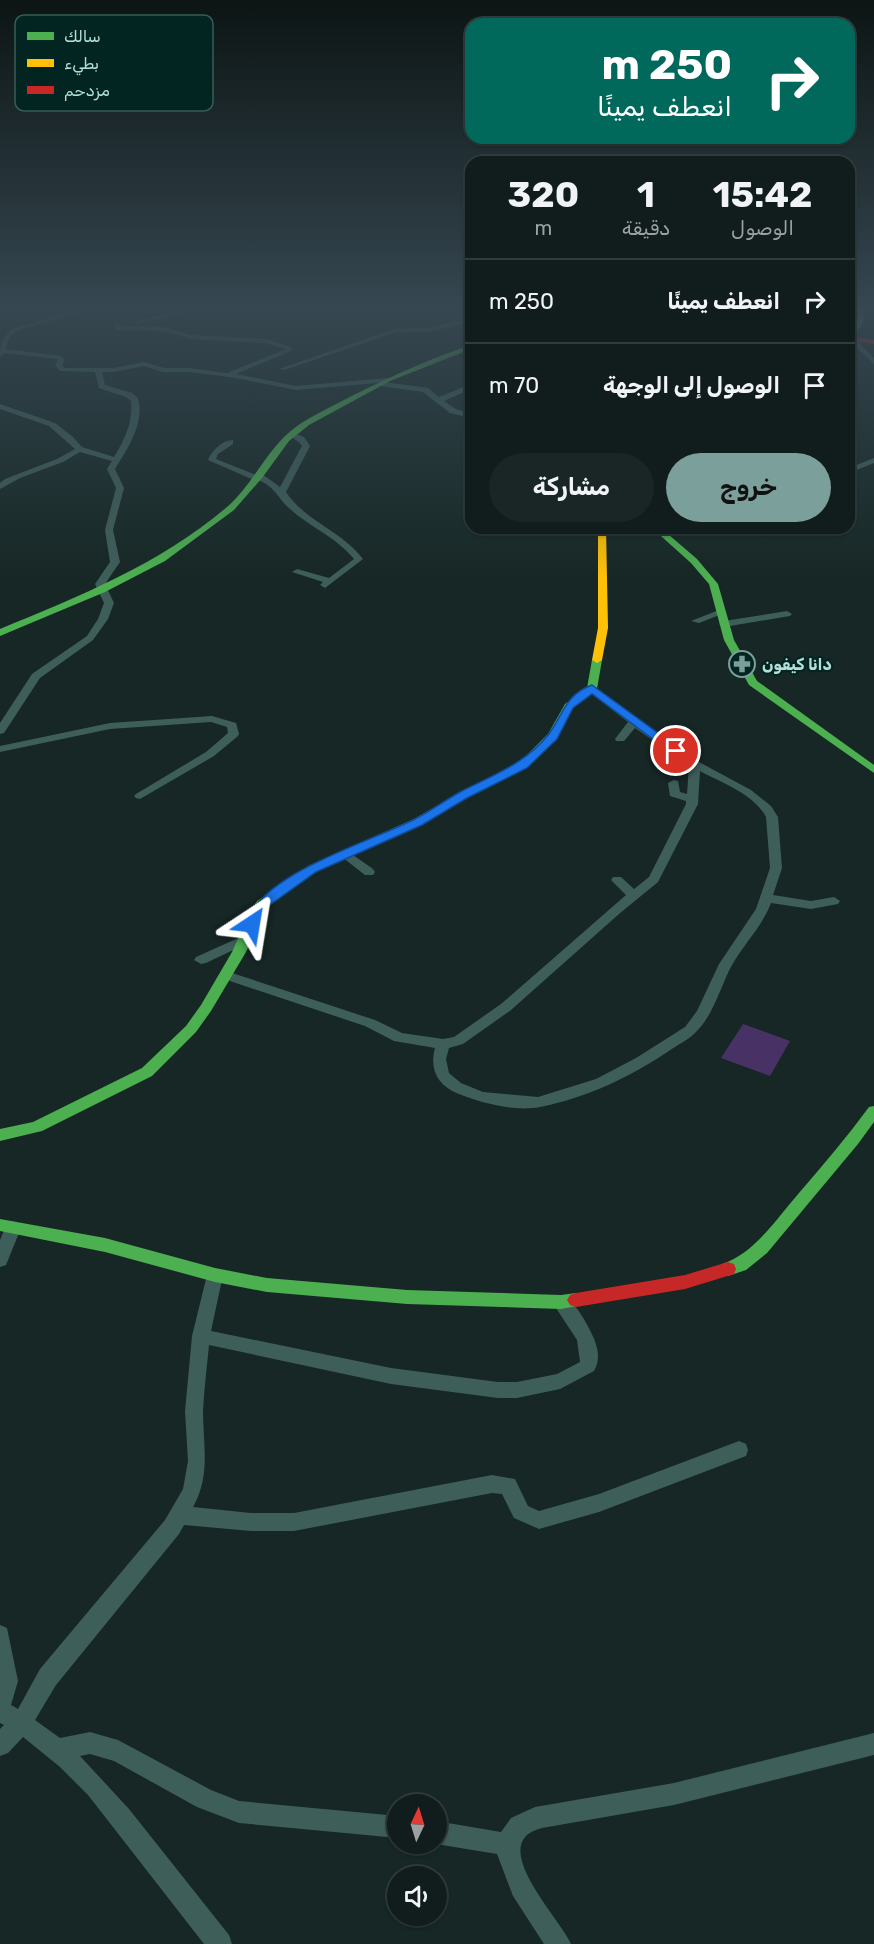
<!DOCTYPE html>
<html lang="ar">
<head>
<meta charset="utf-8">
<style>
	:root { --surface:#101d1c; --page:#192625; --text:#f1f3f6; --muted:#9ca2a3; --line:#303b3b; --accent:#7b9f9a }
	body { margin:0; font-family:Rubik,"Noto Naskh Arabic",sans-serif; background:var(--page); color:var(--text); direction:rtl; height:100vh; display:flex; flex-direction:column; font-size:22px; white-space:nowrap }
	* { box-sizing:border-box; margin:0 }
	p { font-size:20px; color:var(--muted) }
	.icon { flex:none; width:33px; height:33px; fill:none; stroke:currentColor; stroke-width:2; stroke-linecap:round; stroke-linejoin:round }
	.map { position:relative; flex:1; overflow:hidden; direction:ltr }
	.sheet { position:absolute; left:465px; top:156px; width:390px; height:378px; display:flex; flex-direction:column; background:var(--surface); border-radius:18px; box-shadow:0 2px 4px #0004,0 0 0 2px var(--line); direction:rtl }
	.sheet>* { flex:none }
	.hud { position:absolute; left:465px; top:18px; width:390px; height:126px; border-radius:18px; box-shadow:0 2px 4px #0004,0 0 0 2px var(--line); direction:rtl; background:#00695c; color:#fff; overflow:hidden }
	.needle { width:39px; rotate:4deg }
	.buttons { position:absolute; left:387px; top:1794px; display:grid; gap:12px }
	.buttons a { display:grid; place-items:center; width:60px; height:60px; border-radius:50%; background:var(--surface); box-shadow:0 2px 4px #0004,0 0 0 2px var(--line); font-size:30px }
	.pin { position:absolute; display:grid; place-items:center; width:51px; height:51px; color:#fff; margin:-26px; border:3px solid #fff; border-radius:50%; box-shadow:0 2px 6px #0007 }
	.me { position:absolute; width:66px; margin:-33px; rotate:33deg; stroke-linejoin:round; filter:drop-shadow(0 0 4px #0008) }
	.turn { display:flex; align-items:center; gap:21px; height:126px; padding:0 24px; font-size:27px }
	.turn .icon { width:78px; height:78px; stroke-width:2.5 }
	.turn b { display:block; font-size:42px; line-height:51px }
	.eta { display:flex; justify-content:space-evenly; align-items:center; height:102px; text-align:center }
	.eta b { font-size:36px; font-weight:700; line-height:42px }
	.primary-button { display:flex; gap:12px; margin-top:auto; padding:12px 24px }
	.primary-button a { flex:1; height:69px; border-radius:36px; background:var(--accent); color:#111; font-size:24px; font-weight:700; line-height:69px; text-align:center }
	.primary-button a+a { background:var(--page); color:var(--text) }
	ul { padding:0; list-style:none }
	li { display:flex; align-items:center; gap:18px; height:84px; padding:0 24px; border-top:2px solid var(--line) }
	li div { flex:1 }
	li b { display:block; font-size:22px }
	li em { font-style:normal }
	.map>svg:first-child { display:block }
</style>
</head>
<body>
<div class="map">
<svg width="874" height="1944" viewBox="0 0 874 1944">
	<rect width="100%" height="100%" fill="#162725"/>
	<!-- green -->
	<path fill="#483265" d="M 743,1024 L 790,1041 L 770,1076 L 721,1058 Z"/>
	<g fill="none" stroke-linecap="round" stroke-linejoin="round">
		<!-- street -->
		<path fill="#3e5e5a" fill-rule="evenodd" d="M 87,307 L 97,307 L 16,331 L 9,338 L 5,349 L 62,356 L 65,360 L 62,365 L 64,368 L 114,368 L 144,362 L 164,368 L 189,368 L 227,373 L 286,349 L 265,343 L 191,339 L 164,331 L 117,330 L 114,325 L 117,323 L 120,326 L 164,327 L 191,335 L 266,339 L 291,347 L 293,350 L 236,374 L 296,386 L 388,378 L 390,379 L 390,381 L 384,382 L 428,388 L 439,397 L 471,384 L 471,389 L 444,401 L 456,409 L 471,414 L 471,418 L 450,413 L 423,392 L 380,386 L 377,383 L 296,390 L 230,377 L 189,372 L 163,372 L 144,366 L 114,372 L 102,372 L 105,385 L 132,393 L 138,398 C 145,424 127,449 115,469 L 124,488 L 113,530 L 120,562 L 105,584 L 114,603 L 108,619 L 93,640 L 40,678 L 4,733 L 0,734 L 0,723 L 32,674 L 87,636 L 98,619 L 104,603 L 95,584 L 110,562 L 105,530 L 116,488 L 107,469 L 112,461 L 80,452 L 63,462 L 20,478 L 0,489 L 0,483 L 5,479 L 57,459 L 75,449 L 49,426 L 0,409 L 0,404 L 55,423 L 72,436 L 82,447 L 114,457 C 125,439 133,422 131,401 L 126,397 L 99,388 L 95,372 L 60,371 L 55,365 L 58,359 L 4,353 L 0,357 C 0,344 2,337 12,329 Z
			M 195,307 L 207,307 L 136,324 L 133,322 Z
			M 471,318 L 471,322 L 428,332 L 397,332 L 284,370 L 279,369 L 394,329 L 428,328 Z
			M 853,338 L 857,338 L 860,344 L 874,358 L 874,364 L 855,346 Z
			M 292,432 L 304,437 L 310,446 L 286,492 C 305,521 342,531 363,559 L 325,588 L 320,585 L 323,582 L 292,572 L 297,569 L 329,578 L 354,559 C 336,537 310,527 290,509 C 278,499 272,481 254,480 L 208,460 C 212,451 222,440 233,440 L 233,444 L 218,454 L 216,459 L 256,475 L 262,474 L 280,487 L 302,446 C 298,440 293,439 288,434 Z
			M 874,458 L 874,463 L 849,473 L 849,468 Z
			M 719,610 L 727,612 L 699,623 L 691,621 Z
			M 787,611 L 792,614 L 790,616 L 724,627 L 719,624 L 724,621 Z
			M 592,686 L 699,762 L 751,790 L 771,806 L 778,817 L 782,868 L 773,895 L 811,901 L 834,897 L 840,901 L 838,904 L 811,909 L 771,903 C 763,925 744,944 732,965 C 720,987 714,1015 695,1033 C 688,1040 677,1045 669,1051 C 630,1077 586,1098 540,1107 C 514,1112 482,1103 459,1094 C 438,1086 429,1070 435,1048 L 394,1041 L 365,1026 L 221,978 L 219,975 L 226,971 L 375,1020 L 402,1033 L 443,1039 L 454,1037 L 501,1004 L 626,895 L 611,880 L 613,877 L 621,877 L 634,889 L 649,877 L 686,804 L 686,801 L 670,796 L 668,783 L 674,780 L 678,781 L 680,792 L 687,794 L 689,765 L 635,728 L 624,741 L 616,741 L 615,739 L 628,722 L 588,691 L 587,689 ZM 700,771 C 722,783 754,794 766,817 L 770,868 L 756,909 L 719,964 L 697,1011 L 685,1027 L 636,1058 L 596,1079 L 538,1097 L 483,1092 L 461,1083 L 449,1073 L 446,1059 L 449,1048 L 463,1044 L 511,1010 L 619,914 L 658,882 L 698,804 Z
			M 212,716 L 236,723 L 239,734 L 238,736 L 214,756 L 140,799 L 136,798 L 134,796 L 136,794 L 206,752 L 228,733 L 227,727 L 211,722 L 110,729 L 0,752 L 0,746 L 110,723 Z
			M 346,850 L 373,869 L 375,872 L 373,875 L 365,875 L 342,857 L 340,854 L 342,851 Z
			M 245,935 L 252,939 L 250,942 L 206,963 L 201,964 L 194,960 L 196,957 Z
			M 13,1222 L 19,1223 L 21,1228 L 6,1265 L 0,1267 L 0,1240 L 7,1223 Z
			M 215,1268 L 221,1270 L 223,1275 L 211,1331 L 391,1368 L 498,1382 L 517,1382 L 557,1374 L 580,1362 L 577,1340 L 552,1302 L 555,1297 C 559,1296 560,1295 564,1296 C 575,1300 595,1336 597,1348 C 599,1356 598,1364 594,1371 L 560,1389 L 517,1398 L 498,1398 L 391,1384 L 209,1345 C 207,1367 204,1389 203,1411 C 203,1445 211,1475 193,1507 L 251,1513 L 294,1513 L 492,1475 L 515,1479 L 528,1506 L 539,1511 L 599,1494 L 739,1441 L 746,1444 L 748,1450 L 746,1456 L 599,1512 L 539,1529 L 514,1518 L 502,1494 L 492,1493 L 294,1531 L 251,1531 L 184,1525 L 179,1534 L 56,1685 L 35,1720 L 60,1738 L 90,1732 L 118,1740 L 211,1790 L 239,1801 L 398,1816 L 398,1838 L 239,1823 L 197,1807 L 114,1761 L 90,1754 L 80,1756 L 129,1809 L 229,1935 L 232,1944 L 204,1944 L 88,1795 L 60,1767 L 28,1741 L 23,1737 L 8,1753 L 0,1756 L 0,1729 L 4,1725 L 0,1723 L 0,1625 L 7,1628 L 18,1681 L 11,1705 L 18,1709 L 40,1669 L 165,1520 L 183,1489 L 188,1461 L 185,1411 L 192,1336 L 207,1275 L 209,1270 Z
			M 874,1733 L 874,1755 L 674,1805 L 542,1828 C 484,1842 560,1918 571,1944 L 544,1944 L 513,1896 L 497,1854 L 436,1844 L 436,1821 L 501,1832 L 511,1818 L 535,1807 L 674,1783 Z"/>
		<!-- fast -->
		<path fill="#4caf50" fill-rule="evenodd" d="M 859,307 L 865,307 L 863,323 L 849,343 L 849,336 L 857,323 Z
			M 471,345 L 471,349 L 390,381 L 309,425 L 289,441 L 262,478 L 234,510 L 165,561 L 105,592 L 0,636 L 0,629 C 80,596 160,564 227,507 C 250,487 263,458 284,437 C 299,422 319,413 338,403 C 381,381 425,360 471,345 Z
			M 652,528 L 661,528 L 697,559 L 718,584 L 734,640 L 757,681 L 874,765 L 874,773 L 749,685 L 724,640 L 709,584 L 691,563 Z
			M 597,657 L 602,660 L 597,689 L 573,708 L 557,738 L 527,767 L 467,797 L 422,825 L 316,872 L 267,907 L 246,952 L 211,1011 L 196,1032 L 152,1076 L 42,1131 L 0,1141 L 0,1129 L 33,1122 L 142,1068 L 186,1026 L 201,1005 L 232,952 L 250,912 L 257,901 L 308,866 L 414,819 L 459,793 L 519,763 L 548,734 L 565,704 L 587,688 L 592,660 Z
			M 874,1106 L 874,1122 L 858,1144 L 767,1253 L 746,1270 L 728,1276 L 722,1274 L 720,1269 L 722,1264 C 755,1253 777,1218 799,1193 C 823,1165 847,1137 869,1107 Z
			M 0,1219 L 105,1238 L 215,1268 L 267,1278 L 407,1290 L 561,1295 L 576,1293 L 582,1295 L 585,1300 L 582,1305 L 561,1309 L 407,1304 L 267,1292 L 215,1282 L 105,1252 L 0,1231 Z"/>
		<!-- slow -->
		<path fill="#ffc107" fill-rule="evenodd" d="M 598,528 L 606,528 L 608,628 L 602,660 L 597,663 L 592,660 L 598,628 Z"/>
		<!-- jam -->
		<path fill="#c62828" fill-rule="evenodd" d="M 849,336 L 874,340 L 874,344 L 849,340 Z
			M 728,1262 L 734,1264 L 736,1269 L 734,1274 L 685,1289 L 576,1307 L 570,1305 L 567,1300 L 570,1295 L 576,1293 L 685,1275 Z"/>
	</g>
	<!-- sky -->
	<linearGradient id="sky" x2="0" y2="1"><stop stop-color="#0c1514"/><stop offset="0.53" stop-color="#364751"/><stop offset="1" stop-color="#364751" stop-opacity="0"/></linearGradient>
	<rect width="874" height="579" fill="url(#sky)"/>
	<!-- route -->
	<path fill="#1a73e8" stroke="#114b97" stroke-width="1.5" d="M 592,685 L 680,749 L 680,754 L 673,754 L 592,694 L 573,708 L 557,739 L 527,768 L 467,798 L 422,825 L 316,872 L 267,907 L 256,927 L 247,927 L 245,924 C 262,873 367,843 413,820 C 429,812 444,801 460,792 C 491,776 525,764 548,735 C 563,716 564,695 592,685 Z"/>
	<!-- icons -->
	<defs>
		<symbol id="pharmacy-ring" viewBox="-11 -11 22 22"><circle r="9.5" fill="#032521" stroke="#7b9f9a" stroke-width="1.5"/><path d="M-2-6h4v4h4v4h-4v4h-4v-4h-4v-4h4Z" fill="#7b9f9a"/></symbol>
	</defs>
	<g fill-rule="evenodd">
		<use href="#pharmacy-ring" x="727" y="649" width="30" height="30"/>
	</g>
	<g text-anchor="middle" stroke-width="4.5" stroke-linejoin="round" paint-order="stroke">
		<!-- far-poi labels -->
		<g font-size="16" font-weight="bold" fill="#b2e0d9" stroke="#032521" text-anchor="start">
			<text x="762" y="670">دانا كيفون</text>
		</g>
	</g>
	<!-- legend -->
	<rect x="15" y="15" width="198" height="96" rx="9" fill="#032521" stroke="#385d58" stroke-width="1.5"/>
	<rect x="27" y="32" width="27" height="8" fill="#4caf50"/>
	<rect x="27" y="59" width="27" height="8" fill="#ffc107"/>
	<rect x="27" y="86" width="27" height="8" fill="#c62828"/>
	<g font-size="16" fill="#b2e0d9">
		<text x="64" y="42">سالك</text>
		<text x="64" y="69">بطيء</text>
		<text x="64" y="96">مزدحم</text>
	</g>
</svg>
<div class="buttons">
<a><svg class="needle" viewBox="-14 -14 28 28"><path d="M0-13l5 13h-10z" fill="#e53935"/><path d="M0 13l5-13h-10z" fill="#9ca2a3"/></svg></a>
<a><svg class="icon" aria-label="sound" viewBox="0 0 24 24"><path d="M4 9h4l5-4v14l-5-4H4zM17 9q2 3 0 6"/></svg></a>
</div>
<div class="pin" style="left:676px;top:751px;background:#d93025"><svg class="icon" aria-label="arrive" viewBox="0 0 24 24"><path d="M6 21V4h12l-3 4 3 4H6"/></svg></div>
<svg class="me" style="left:252px;top:924px" viewBox="-20 -20 40 40"><path d="M0-17L14 15 0 8-14 15z" fill="#1a73e8" stroke="#fff" stroke-width="4"/></svg>
<div class="hud">
<div class="turn"><svg class="icon" aria-label="right" viewBox="0 0 24 24"><path d="M7 20v-9h11M14 6l5 5-5 5"/></svg><div><b>250 m</b>انعطف يمينًا</div></div>
</div>
<section class="sheet">
<div class="eta">
<div><b>15:42</b><p>الوصول</p></div>
<div><b>1</b><p>دقيقة</p></div>
<div><b>320</b><p>m</p></div>
</div>
<ul>
<li><svg class="icon" aria-label="right" viewBox="0 0 24 24"><path d="M7 20v-9h11M14 6l5 5-5 5"/></svg><div><b>انعطف يمينًا</b></div><em>250 m</em></li>
<li><svg class="icon" aria-label="arrive" viewBox="0 0 24 24"><path d="M6 21V4h12l-3 4 3 4H6"/></svg><div><b>الوصول إلى الوجهة</b></div><em>70 m</em></li>
</ul>
<div class="primary-button"><a>خروج</a><a>مشاركة</a></div>
</section>
</div>
</body>
</html>
